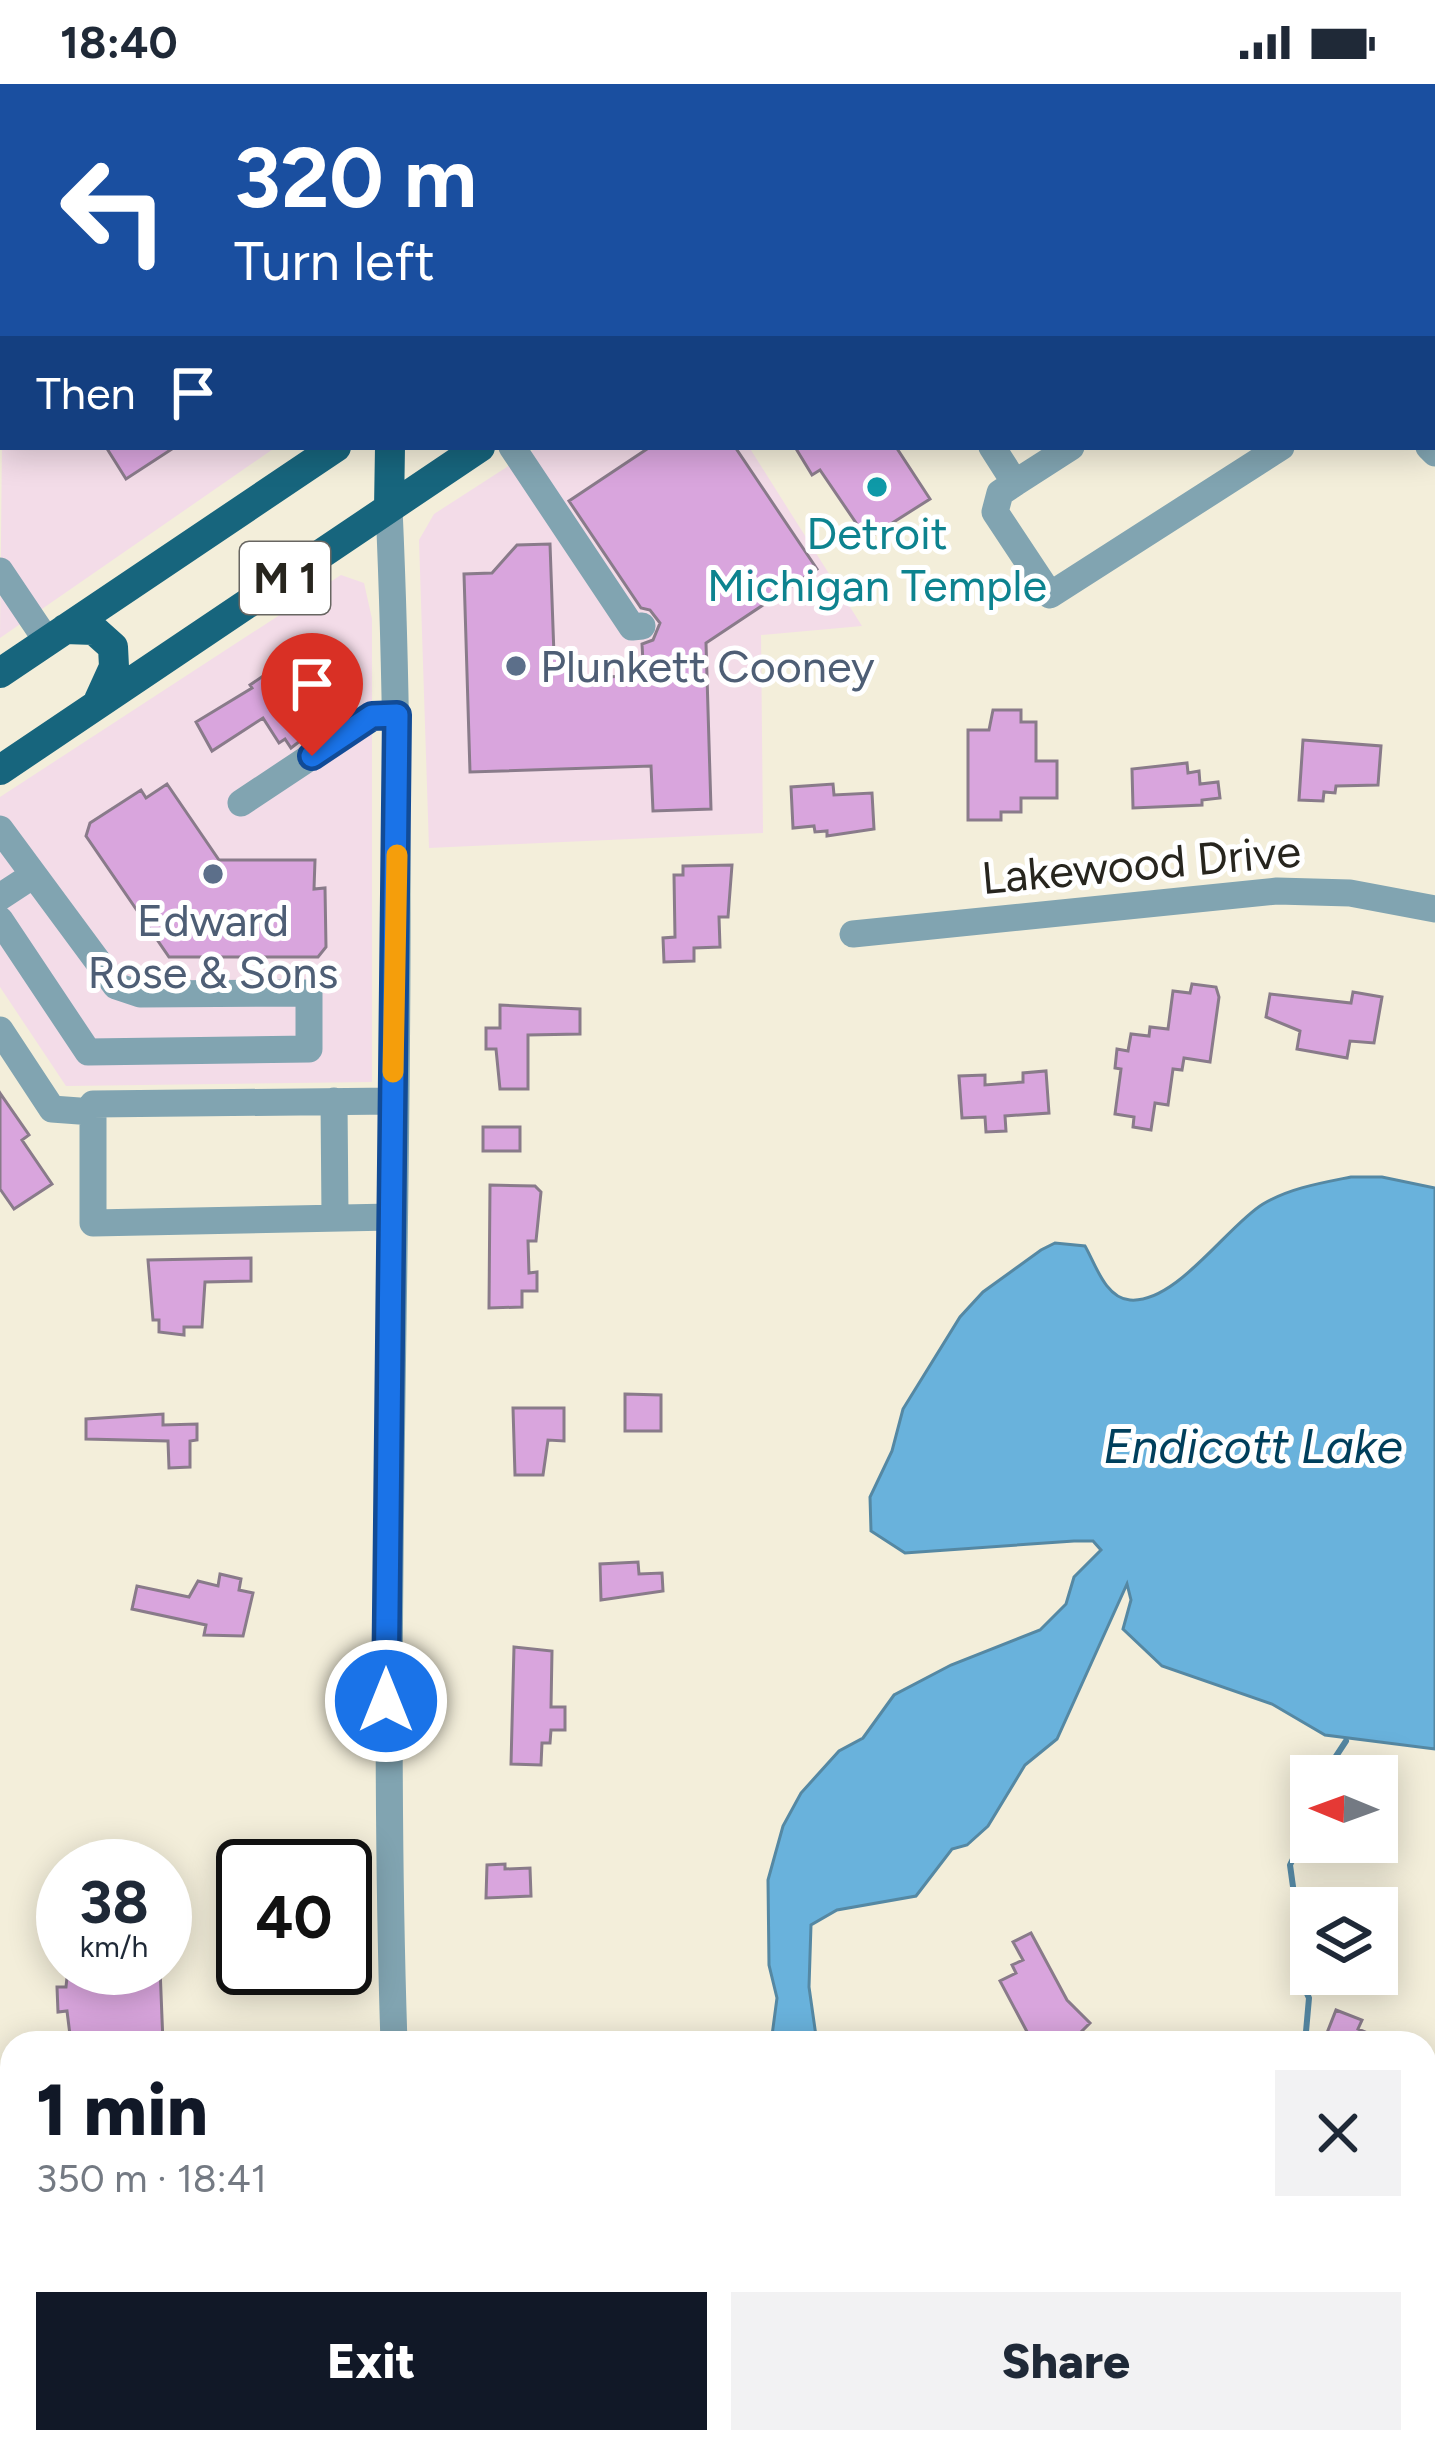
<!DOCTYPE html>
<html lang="en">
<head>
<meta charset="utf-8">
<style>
	:root { --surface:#fff; --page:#f2f2f3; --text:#1f2937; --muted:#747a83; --accent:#111827 }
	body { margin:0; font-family:Figtree,sans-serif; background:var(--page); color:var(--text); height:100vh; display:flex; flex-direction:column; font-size:45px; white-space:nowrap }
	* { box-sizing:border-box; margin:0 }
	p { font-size:39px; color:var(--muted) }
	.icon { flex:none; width:66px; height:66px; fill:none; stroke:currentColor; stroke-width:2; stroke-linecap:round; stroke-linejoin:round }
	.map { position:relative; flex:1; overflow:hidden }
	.drawer { position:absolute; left:0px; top:1947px; width:1437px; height:423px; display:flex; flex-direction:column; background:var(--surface); border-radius:36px 36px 0 0; box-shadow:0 6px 30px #0003 }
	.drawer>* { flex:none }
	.hud { position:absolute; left:0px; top:0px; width:1437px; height:366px; box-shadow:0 6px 30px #0003; background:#1a4fa0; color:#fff; overflow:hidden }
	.needle { width:78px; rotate:271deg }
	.controls { position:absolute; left:1290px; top:1671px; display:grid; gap:24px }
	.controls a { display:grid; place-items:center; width:108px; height:108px; border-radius:0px; background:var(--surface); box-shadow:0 6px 30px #0003; font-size:60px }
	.speed { position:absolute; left:36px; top:1755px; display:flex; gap:24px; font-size:60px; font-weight:700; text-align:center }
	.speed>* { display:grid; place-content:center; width:156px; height:156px; border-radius:50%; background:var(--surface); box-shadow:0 6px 30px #0003; line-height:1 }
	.speed small { font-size:30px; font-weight:400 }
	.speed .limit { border:6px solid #111; border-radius:18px; background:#fff; color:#111 }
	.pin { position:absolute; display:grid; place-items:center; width:102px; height:102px; color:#fff; margin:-123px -51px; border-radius:50% 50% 50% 0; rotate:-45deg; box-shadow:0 0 12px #0007 }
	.pin .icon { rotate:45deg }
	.me { position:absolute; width:132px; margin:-66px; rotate:0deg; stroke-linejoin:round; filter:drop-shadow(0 0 9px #0008) }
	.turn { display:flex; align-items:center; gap:42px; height:252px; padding:0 36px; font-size:54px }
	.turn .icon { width:156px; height:156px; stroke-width:2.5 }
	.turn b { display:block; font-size:84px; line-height:102px }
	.then { display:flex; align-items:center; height:114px; padding:0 36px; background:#0003; gap:24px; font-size:45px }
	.round { display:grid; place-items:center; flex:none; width:126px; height:126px; border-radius:0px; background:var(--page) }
	.overview { display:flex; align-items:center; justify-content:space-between; height:204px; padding:0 36px }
	h1 { font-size:72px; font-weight:800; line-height:90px; color:var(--accent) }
	.primary-button { display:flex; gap:24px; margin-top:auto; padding:24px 36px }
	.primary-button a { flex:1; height:138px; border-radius:0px; background:var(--accent); color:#fff; font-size:48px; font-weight:800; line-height:138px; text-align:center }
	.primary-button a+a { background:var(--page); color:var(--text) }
	.status { display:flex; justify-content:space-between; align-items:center; height:84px; padding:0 60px; background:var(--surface); direction:ltr }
	.status svg { height:33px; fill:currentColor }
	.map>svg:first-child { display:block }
</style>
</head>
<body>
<div class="status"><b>18:40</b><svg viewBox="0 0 49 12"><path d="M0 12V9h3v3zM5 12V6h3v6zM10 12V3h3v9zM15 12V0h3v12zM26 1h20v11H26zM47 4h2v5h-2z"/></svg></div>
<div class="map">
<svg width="1435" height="2369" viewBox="0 0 1435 2369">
	<rect width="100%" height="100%" fill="#f3eeda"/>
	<!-- commercial -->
	<path fill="#f3dce8" d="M 3,259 L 3,363 L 276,363 L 0,554 Z
		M 538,363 L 749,363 L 862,542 L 761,551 L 763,749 L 429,764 L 419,456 L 434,430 Z
		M 341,491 L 364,499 L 372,535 L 372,998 L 66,1002 L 0,903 L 0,713 Z"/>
	<!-- water -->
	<path fill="#69b2dc" stroke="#5588a3" stroke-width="3" d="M 1351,1093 L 1382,1093 L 1435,1104 L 1435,1665 L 1325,1651 L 1272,1620 L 1162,1582 L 1123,1545 L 1131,1516 L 1127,1500 L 1057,1655 L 1025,1681 L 988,1742 L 967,1761 L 952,1765 L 916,1812 L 837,1826 L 811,1841 L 809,1903 L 817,1959 L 771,1959 L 777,1914 L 769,1881 L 768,1796 L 783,1742 L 801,1709 L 839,1667 L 863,1654 L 894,1611 L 951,1581 L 1040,1546 L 1066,1520 L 1074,1493 L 1101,1466 L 1093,1457 L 1074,1457 L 905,1469 L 871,1447 L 870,1413 L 892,1367 L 903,1325 L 960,1233 L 983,1208 L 1041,1166 L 1055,1159 L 1085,1162 C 1095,1179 1105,1214 1130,1216 C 1176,1220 1228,1141 1263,1120 C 1290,1104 1321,1099 1351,1093 Z"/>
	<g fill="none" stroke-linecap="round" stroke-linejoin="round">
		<!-- stream -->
		<path stroke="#5588a3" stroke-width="6" d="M 1323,1692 L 1346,1657
			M 1305,1959 L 1309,1914 L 1296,1886 L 1300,1853 L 1290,1781 L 1311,1738
			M 1413,2358 L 1419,2369"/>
	</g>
	<!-- building -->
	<path fill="#d9a5dd" stroke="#897b8a" stroke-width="3" d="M 106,363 L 175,363 L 126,395 Z
		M 650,363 L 735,363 L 817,485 L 706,559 L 711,725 L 653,727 L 651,682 L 470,688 L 464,490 L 492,489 L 517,461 L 550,460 L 554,571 L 578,594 L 630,592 L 643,578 L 642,560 L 653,556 L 660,539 L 650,526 L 641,524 L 569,417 Z
		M 795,363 L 896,363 L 930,415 L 867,455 L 820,386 L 812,391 Z
		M 282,579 L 289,589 L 304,579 L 336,629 L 291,664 L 285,655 L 279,659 L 263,634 L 212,667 L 196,638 L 252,604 L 250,601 Z
		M 993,626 L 1021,626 L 1021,638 L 1036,638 L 1036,677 L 1057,677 L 1057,714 L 1021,714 L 1021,728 L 1001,728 L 1001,736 L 968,736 L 968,646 L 989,646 Z
		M 1303,656 L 1381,662 L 1378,701 L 1336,702 L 1335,709 L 1324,708 L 1323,717 L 1299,716 Z
		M 1187,679 L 1188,689 L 1199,687 L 1200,700 L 1218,698 L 1220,714 L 1202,716 L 1202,721 L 1133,724 L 1132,685 Z
		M 167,700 L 219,776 L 315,776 L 314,805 L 325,804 L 326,863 L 318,873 L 169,873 L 86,752 L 90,739 L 141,706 L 146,714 Z
		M 833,700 L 834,711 L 872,709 L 874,745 L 827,752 L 827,747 L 815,748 L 814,742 L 793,744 L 791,703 Z
		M 732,781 L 728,833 L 719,833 L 720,863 L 694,864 L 694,877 L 664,878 L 663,854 L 675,853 L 674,791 L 683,791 L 683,782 Z
		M 1192,900 L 1216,903 L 1219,913 L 1210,978 L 1184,974 L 1182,986 L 1173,985 L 1168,1021 L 1155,1019 L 1151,1046 L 1133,1043 L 1134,1033 L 1115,1030 L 1121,985 L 1115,984 L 1117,965 L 1128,967 L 1131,950 L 1149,952 L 1150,943 L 1168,945 L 1173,907 L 1190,909 Z
		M 1353,908 L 1382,913 L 1374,959 L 1350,957 L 1347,974 L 1297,965 L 1300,947 L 1266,933 L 1270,910 L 1351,919 Z
		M 500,921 L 580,925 L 580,950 L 528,951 L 528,1005 L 500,1005 L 496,965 L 486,965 L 486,944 L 500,944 Z
		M 1046,987 L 1049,1029 L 1005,1032 L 1006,1047 L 986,1048 L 985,1033 L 962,1034 L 959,992 L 985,991 L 985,1001 L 1023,998 L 1023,989 Z
		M 0,1009 L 29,1051 L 22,1056 L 52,1100 L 14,1125 L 0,1105 Z
		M 483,1043 L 520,1043 L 520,1067 L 483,1067 Z
		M 490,1101 L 535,1102 L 541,1108 L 536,1157 L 528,1157 L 529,1189 L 537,1188 L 537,1207 L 522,1207 L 522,1223 L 489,1224 Z
		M 251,1174 L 251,1197 L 205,1198 L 202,1243 L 184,1243 L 184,1251 L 159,1248 L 159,1236 L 153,1236 L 148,1176 Z
		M 625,1310 L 661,1311 L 661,1347 L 625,1347 Z
		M 513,1324 L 564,1324 L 564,1357 L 548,1356 L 543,1391 L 515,1391 Z
		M 163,1330 L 163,1341 L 197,1340 L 197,1356 L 190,1357 L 190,1383 L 169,1384 L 168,1357 L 86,1355 L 86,1335 Z
		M 638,1478 L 639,1490 L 662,1489 L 663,1507 L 601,1516 L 600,1480 Z
		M 220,1490 L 241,1495 L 239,1506 L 253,1509 L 243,1552 L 204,1551 L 206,1541 L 132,1525 L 137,1502 L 189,1513 L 198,1497 L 218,1502 Z
		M 514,1563 L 552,1567 L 551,1623 L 565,1623 L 565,1646 L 551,1646 L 550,1659 L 542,1659 L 541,1681 L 511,1680 Z
		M 505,1780 L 505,1785 L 530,1784 L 531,1812 L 486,1814 L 487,1781 Z
		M 1031,1849 L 1067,1916 L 1090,1939 L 1070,1959 L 1033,1959 L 1000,1897 L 1016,1889 L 1012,1881 L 1023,1876 L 1013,1858 Z
		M 68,1884 L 160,1884 L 163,1959 L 71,1959 L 67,1927 L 58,1928 L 57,1903 L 66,1903 Z
		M 1336,1926 L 1362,1936 L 1358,1945 L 1391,1959 L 1323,1959 Z"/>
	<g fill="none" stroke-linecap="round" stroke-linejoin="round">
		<!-- minor -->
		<path stroke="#81a4b1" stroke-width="27" d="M 1166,0 L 1168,3
			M 1288,0 L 1290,3
			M 1229,3 L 1234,0
			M 0,332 L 3,330
			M 512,363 L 632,543 L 642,542
			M 992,363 L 1015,399 L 1000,409 L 995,428 L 1050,511 L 1281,363
			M 1429,363 L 1435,369
			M 1015,399 L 1071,363
			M 389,424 C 412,935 377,1447 394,1959
			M 0,487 L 47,557
			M 241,719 L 372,632 L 397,631
			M 0,745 L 116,902 L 140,910 L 309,909 L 309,965 L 88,968 L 0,836
			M 0,813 L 32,792
			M 853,850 L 1277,807 L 1350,809 L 1435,825
			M 0,946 L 52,1025 L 93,1028 L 93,1139 L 392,1133
			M 334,1017 L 335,1133
			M 93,1028 L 93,1020 L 393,1017
			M 1425,2184 L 1435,2185
			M 0,2256 L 12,2272
			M 157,2358 L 247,2358
			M 397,2358 L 397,2369"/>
		<!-- major -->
		<path stroke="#17657d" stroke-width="30" d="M 965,0 L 967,3
			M 880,3 L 885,0
			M 1020,3 L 1024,0
			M 389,424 L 390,363
			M 65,545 L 94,546 L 113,563 L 114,583 L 99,616
			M 0,589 L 336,363
			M 0,686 L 480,363"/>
	</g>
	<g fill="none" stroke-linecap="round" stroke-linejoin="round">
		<defs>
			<path id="route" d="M 312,672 L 372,632 L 397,631 L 386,1617"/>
		</defs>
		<!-- route casing -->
		<use href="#route" stroke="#114b97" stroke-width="30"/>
		<!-- route -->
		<use href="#route" stroke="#1a73e8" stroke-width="21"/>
		<!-- slow -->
		<path stroke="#f59e0b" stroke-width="21" d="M 393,988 L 397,771"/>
	</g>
	<!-- markers -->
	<circle fill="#0f9aa8" stroke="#fff" stroke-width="4.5" cx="877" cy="403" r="12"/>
	<g fill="#5c6f8a" stroke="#fff" stroke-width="4.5">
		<circle cx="516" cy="582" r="12"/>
		<circle cx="213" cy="790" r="12"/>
	</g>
	<g text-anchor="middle" stroke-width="10" stroke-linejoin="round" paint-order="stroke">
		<!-- shield labels -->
		<rect fill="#fff" stroke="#686662" stroke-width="3" x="240" y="458" width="90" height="72" rx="9"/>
		<g font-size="42" font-weight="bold" fill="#27251e">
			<text x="285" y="509">M 1</text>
		</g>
		<!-- culture labels -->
		<g font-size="45" fill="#0d838f" stroke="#fff">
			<text x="877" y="465">Detroit<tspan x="877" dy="52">Michigan Temple</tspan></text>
		</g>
		<!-- service labels -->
		<g font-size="45" fill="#4e5e75" stroke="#fff" text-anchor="start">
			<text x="540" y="598">Plunkett Cooney</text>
			<text x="213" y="852" text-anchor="middle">Edward<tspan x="213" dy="52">Rose &amp; Sons</tspan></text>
		</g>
		<!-- street labels -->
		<g font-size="45" fill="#27251e" stroke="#fff">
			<text transform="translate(1141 780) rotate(-5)" y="16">Lakewood Drive</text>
		</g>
		<!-- water labels -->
		<g font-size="48" font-style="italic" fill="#003f5c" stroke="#fff">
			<text x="1253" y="1379">Endicott Lake</text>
		</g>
	</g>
</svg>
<div class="controls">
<a><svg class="needle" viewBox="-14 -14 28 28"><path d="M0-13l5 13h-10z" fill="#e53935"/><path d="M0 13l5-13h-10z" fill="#747a83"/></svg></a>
<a><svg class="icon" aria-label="layers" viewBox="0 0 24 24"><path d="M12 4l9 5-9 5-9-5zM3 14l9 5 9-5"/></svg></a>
</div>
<div class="speed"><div>38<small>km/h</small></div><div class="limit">40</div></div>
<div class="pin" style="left:312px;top:672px;background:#d93025"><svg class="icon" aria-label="arrive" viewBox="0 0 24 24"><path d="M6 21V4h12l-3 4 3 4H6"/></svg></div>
<svg class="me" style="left:386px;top:1617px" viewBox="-20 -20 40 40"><circle r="17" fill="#1a73e8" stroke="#fff" stroke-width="3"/><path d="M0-11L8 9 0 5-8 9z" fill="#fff"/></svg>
<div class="hud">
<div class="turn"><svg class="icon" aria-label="left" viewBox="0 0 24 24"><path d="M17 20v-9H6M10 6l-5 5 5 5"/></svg><div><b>320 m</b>Turn left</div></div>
<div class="then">Then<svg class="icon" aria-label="arrive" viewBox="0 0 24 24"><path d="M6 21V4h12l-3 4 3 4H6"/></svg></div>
</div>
<section class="drawer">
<div class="overview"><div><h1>1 min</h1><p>350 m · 18:41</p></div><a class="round"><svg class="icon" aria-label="close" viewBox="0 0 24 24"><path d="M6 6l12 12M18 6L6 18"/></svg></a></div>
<div class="primary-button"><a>Exit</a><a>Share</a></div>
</section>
</div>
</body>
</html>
